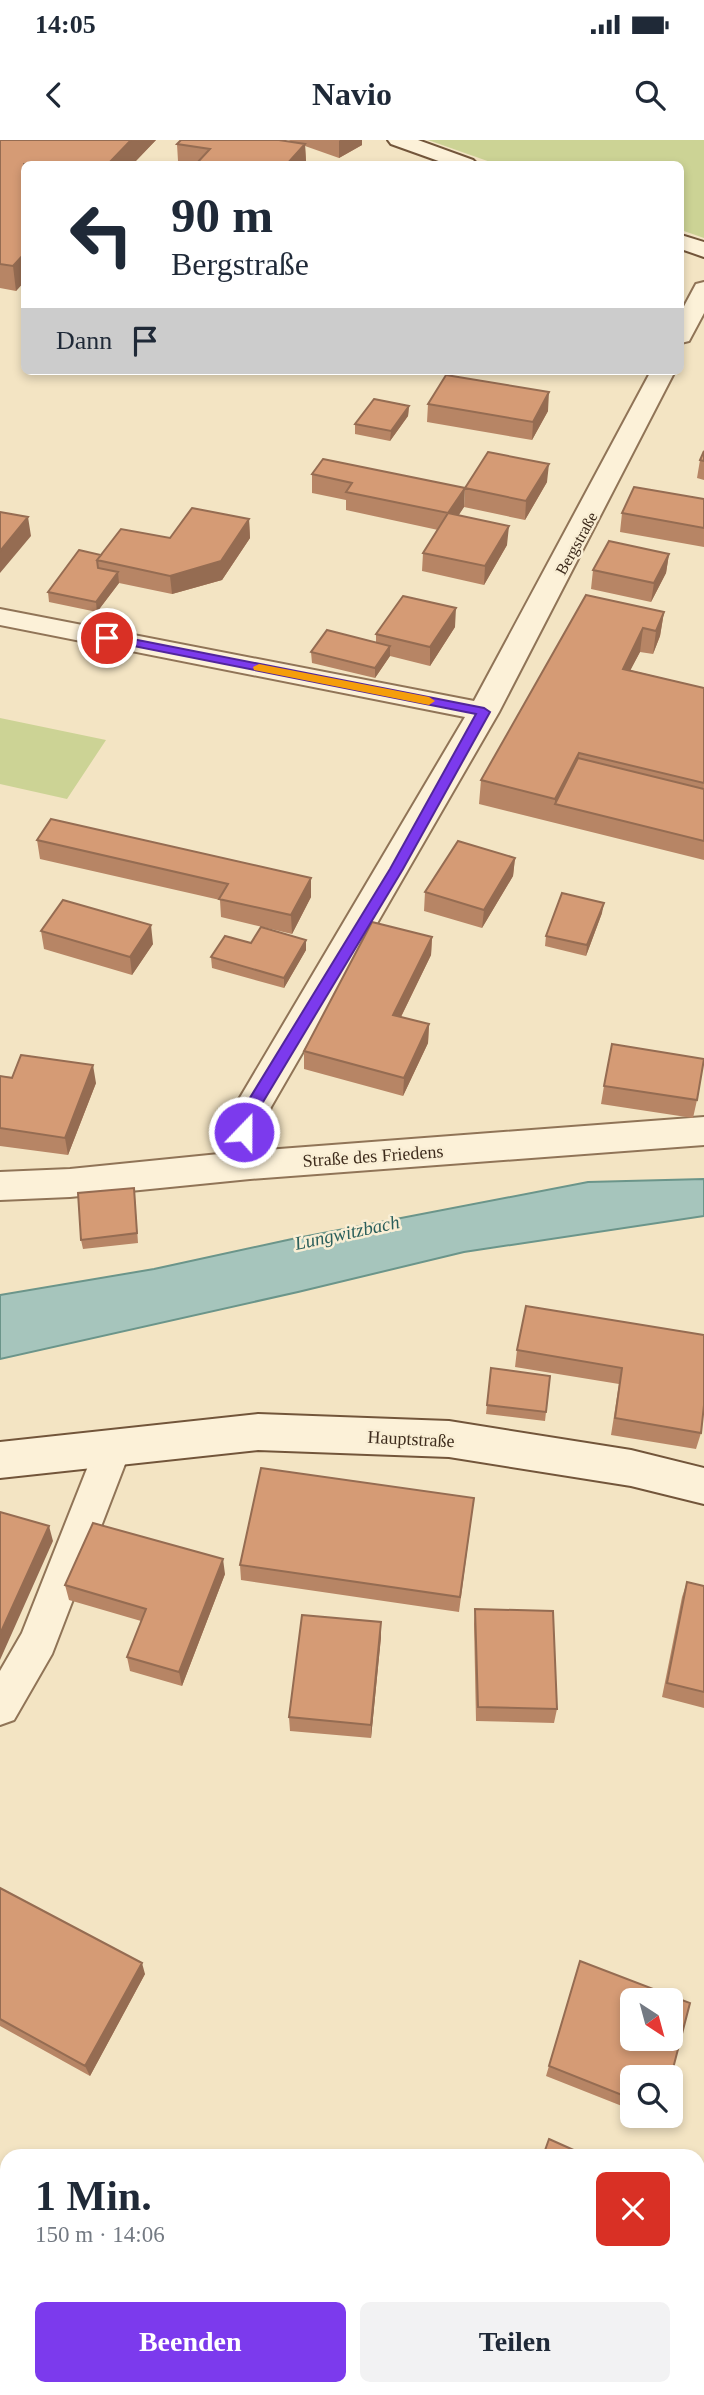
<!DOCTYPE html>
<html lang="de">
<head>
<meta charset="utf-8">
<style>
	:root { --surface:#fff; --page:#f2f2f3; --text:#1f2937; --muted:#747a83; --accent:#7c3aed }
	body { margin:0; font-family:Georgia,serif; background:var(--page); color:var(--text); height:100vh; display:flex; flex-direction:column; font-size:26px; white-space:nowrap }
	* { box-sizing:border-box; margin:0 }
	p { font-size:23px; color:var(--muted) }
	.icon { flex:none; width:38px; height:38px; fill:none; stroke:currentColor; stroke-width:2; stroke-linecap:round; stroke-linejoin:round }
	.map { position:relative; flex:1; overflow:hidden }
	.panel { position:absolute; left:0px; top:2009px; width:705px; height:247px; display:flex; flex-direction:column; background:var(--surface); border-radius:21px 21px 0 0; box-shadow:0 4px 10px #0003 }
	.panel>* { flex:none }
	.banner { position:absolute; left:21px; top:21px; width:663px; height:214px; border-radius:10px; box-shadow:0 4px 10px #0003; background:#fff; color:var(--text); overflow:hidden }
	.needle { width:46px; rotate:144deg }
	.controls { position:absolute; left:620px; top:1848px; display:grid; gap:14px }
	.controls a { display:grid; place-items:center; width:63px; height:63px; border-radius:10px; background:var(--surface); box-shadow:0 4px 10px #0003; font-size:35px }
	.pin { position:absolute; display:grid; place-items:center; width:60px; height:60px; color:#fff; margin:-30px; border:4px solid #fff; border-radius:50%; box-shadow:0 2px 7px #0007 }
	.me { position:absolute; width:77px; margin:-38px; rotate:22deg; stroke-linejoin:round; filter:drop-shadow(0 0 5px #0008) }
	.turn { display:flex; align-items:center; gap:24px; height:147px; padding:0 35px; font-size:32px }
	.turn .icon { width:91px; height:91px; stroke-width:2.5 }
	.turn b { display:block; font-size:49px; line-height:60px }
	.then { display:flex; align-items:center; height:66px; padding:0 35px; background:#0003; gap:14px; font-size:26px }
	.round { display:grid; place-items:center; flex:none; width:74px; height:74px; border-radius:10px; background:var(--page) }
	.headline { display:flex; align-items:center; justify-content:space-between; height:119px; padding:0 35px }
	h1 { font-size:42px; font-weight:700; line-height:52px }
	.cta { display:flex; gap:14px; margin-top:auto; padding:14px 35px }
	.cta a { flex:1; height:80px; border-radius:10px; background:var(--accent); color:#fff; font-size:28px; font-weight:700; line-height:80px; text-align:center }
	.cta a+a { background:var(--page); color:var(--text) }
	.status { display:flex; justify-content:space-between; align-items:center; height:49px; padding:0 35px; background:var(--surface); direction:ltr }
	.status svg { height:19px; fill:currentColor }
	header { display:flex; justify-content:space-between; align-items:center; height:91px; padding:0 35px; background:var(--surface); font-size:32px; font-weight:700 }
	.map>svg:first-child { display:block }
</style>
</head>
<body>
<div class="status"><b>14:05</b><svg viewBox="0 0 49 12"><path d="M0 12V9h3v3zM5 12V6h3v6zM10 12V3h3v9zM15 12V0h3v12zM26 1h20v11H26zM47 4h2v5h-2z"/></svg></div>
<header><svg class="icon" aria-label="back" viewBox="0 0 24 24"><path d="M15 5l-7 7 7 7"/></svg>Navio<svg class="icon" aria-label="search" viewBox="0 0 24 24"><circle cx="10" cy="10" r="6"/><path d="M15 15l6 6"/></svg></header>
<div class="map">
<svg width="704" height="2255" viewBox="0 0 704 2255">
	<rect width="100%" height="100%" fill="#f3e4c3"/>
	<!-- green -->
	<path fill="#ccd395" d="M 428,0 L 704,0 L 704,98 L 681,90 L 681,24 L 496,24 Z
		M 0,578 L 106,600 L 67,659 L 0,644 Z"/>
	<!-- water -->
	<path fill="#a6c5bc" stroke="#6b958a" stroke-width="2" d="M 704,1039 L 704,1076 L 464,1112 L 298,1152 L 0,1219 L 0,1155 L 154,1129 L 292,1099 L 588,1042 Z"/>
	<g fill="none" stroke-linecap="round" stroke-linejoin="round">
		<defs>
			<path id="lane" d="M 114,1291 L 127,1295 L 132,1306 L 52,1514 L 14,1580 L 0,1585 L 0,1531 L 22,1493 L 96,1306 L 101,1295 Z"/>
			<path id="street" d="M 704,142 L 704,173 L 689,201 L 681,203 L 681,172 L 696,144 Z
				M 651,231 L 675,231 L 499,572 L 271,967 L 262,992 L 266,1010 L 704,977 L 704,1005 L 250,1039 L 70,1057 L 0,1060 L 0,1032 L 70,1029 L 229,1013 L 226,992 L 235,966 L 465,577 L 0,485 L 0,469 L 474,561 Z"/>
			<path id="secondary" d="M 388,0 L 418,0 L 473,20 L 477,24 L 447,24 L 391,4 Z
				M 681,95 L 704,102 L 704,117 L 681,109 Z
				M 258,1274 L 449,1281 L 631,1310 L 704,1328 L 704,1364 L 631,1346 L 449,1317 L 258,1310 L 0,1338 L 0,1302 Z"/>
		</defs>
		<!-- lane casing -->
		<use href="#lane" stroke="#907457" stroke-width="4"/>
		<!-- street casing -->
		<use href="#street" stroke="#907457" stroke-width="4"/>
		<!-- secondary casing -->
		<use href="#secondary" stroke="#72553a" stroke-width="4"/>
		<!-- lane -->
		<use href="#lane" fill="#fcf1d8" fill-rule="evenodd"/>
		<!-- street -->
		<use href="#street" fill="#fcf1d8" fill-rule="evenodd"/>
		<!-- secondary -->
		<use href="#secondary" fill="#fcf1d8" fill-rule="evenodd"/>
	</g>
	<!-- wall -->
	<path fill="#b78565" d="M 0,0 L 156,0 L 133,24 L 24,24 L 24,142 L 16,151 L 0,148 Z
		M 288,0 L 362,0 L 362,5 L 339,18 L 305,6 L 306,21 L 197,24 L 178,21 L 177,4 L 296,3 Z
		M 428,264 L 548,271 L 532,300 L 427,282 Z
		M 409,266 L 408,276 L 390,301 L 355,294 L 355,284 Z
		M 704,311 L 704,340 L 697,338 L 700,320 Z
		M 312,334 L 464,367 L 458,375 L 507,405 L 484,445 L 422,431 L 423,413 L 438,390 L 346,370 L 346,360 L 312,353 Z
		M 547,342 L 525,380 L 464,367 L 465,348 Z
		M 704,359 L 704,407 L 620,392 L 622,373 Z
		M 249,379 L 250,398 L 222,440 L 172,454 L 119,443 L 97,472 L 49,462 L 48,452 L 101,415 Z
		M 669,414 L 666,433 L 651,462 L 591,449 L 593,430 Z
		M 586,455 L 664,472 L 660,496 L 653,514 L 640,512 L 630,530 L 704,548 L 704,720 L 479,664 L 481,640 Z
		M 455,487 L 430,526 L 390,516 L 375,538 L 312,523 L 311,512 L 376,502 L 376,494 Z
		M 37,700 L 311,738 L 311,757 L 292,794 L 221,777 L 220,760 L 40,719 Z
		M 515,718 L 513,736 L 482,788 L 424,771 L 425,752 Z
		M 602,773 L 586,816 L 545,806 L 546,796 Z
		M 41,791 L 153,804 L 132,835 L 44,809 Z
		M 432,797 L 431,815 L 401,877 L 429,884 L 428,903 L 403,956 L 304,929 L 304,911 Z
		M 251,803 L 306,810 L 284,848 L 212,828 L 211,817 Z
		M 0,936 L 96,943 L 68,1015 L 0,1006 Z
		M 604,946 L 697,960 L 693,978 L 601,964 Z
		M 135,1058 L 138,1103 L 83,1109 L 81,1100 Z
		M 704,1195 L 701,1293 L 696,1309 L 611,1295 L 619,1244 L 515,1227 L 517,1210 Z
		M 491,1228 L 550,1236 L 545,1281 L 486,1274 Z
		M 474,1358 L 459,1472 L 241,1440 L 240,1425 Z
		M 225,1434 L 182,1546 L 130,1531 L 127,1517 L 141,1481 L 69,1460 L 65,1445 Z
		M 687,1442 L 704,1446 L 704,1568 L 662,1557 L 682,1457 Z
		M 475,1469 L 557,1569 L 554,1583 L 476,1581 L 474,1484 Z
		M 381,1482 L 381,1497 L 371,1598 L 290,1591 L 289,1577 Z
		M 0,1748 L 145,1834 L 90,1936 L 0,1886 Z
		M 580,1821 L 632,1937 L 632,1970 L 546,1936 Z
		M 646,1976 L 659,1976 L 657,1980 Z"/>
	<!-- shaded-wall -->
	<path fill="#956c52" d="M 131,0 L 156,0 L 133,24 L 108,24 Z
		M 340,0 L 362,0 L 362,5 L 339,18 L 339,1 Z
		M 305,4 L 306,21 L 303,24 L 287,24 Z
		M 24,114 L 24,142 L 16,151 L 13,126 Z
		M 549,252 L 548,271 L 532,300 L 533,282 Z
		M 409,266 L 408,276 L 390,301 L 391,291 Z
		M 549,324 L 547,342 L 525,380 L 526,361 Z
		M 465,348 L 464,367 L 448,392 L 448,373 Z
		M 28,377 L 31,396 L 0,433 L 0,411 Z
		M 249,379 L 250,398 L 222,440 L 172,454 L 170,436 Z
		M 509,386 L 507,405 L 484,445 L 485,426 Z
		M 669,414 L 666,433 L 651,462 L 654,443 Z
		M 118,432 L 119,443 L 97,472 L 96,462 Z
		M 456,468 L 455,487 L 430,526 L 430,507 Z
		M 664,472 L 660,496 L 653,514 L 656,491 Z
		M 643,488 L 640,512 L 619,552 L 623,529 Z
		M 390,506 L 390,516 L 375,538 L 375,528 Z
		M 579,613 L 576,637 L 555,664 L 555,659 Z
		M 515,718 L 513,736 L 482,788 L 484,770 Z
		M 311,738 L 311,757 L 292,794 L 291,775 Z
		M 604,763 L 602,773 L 586,816 L 587,805 Z
		M 151,785 L 153,804 L 132,835 L 130,817 Z
		M 432,797 L 431,815 L 393,893 L 393,875 Z
		M 306,800 L 306,810 L 284,848 L 284,838 Z
		M 429,884 L 428,903 L 403,956 L 404,938 Z
		M 93,925 L 96,943 L 68,1015 L 65,998 Z
		M 49,1386 L 53,1401 L 0,1520 L 0,1494 Z
		M 223,1419 L 225,1434 L 182,1546 L 179,1532 Z
		M 381,1482 L 381,1497 L 371,1598 L 371,1585 Z
		M 142,1823 L 145,1834 L 90,1936 L 85,1926 Z
		M 38,2249 L 46,2249 L 43,2255 L 35,2255 Z"/>
	<!-- building -->
	<path fill="#d59b75" stroke="#956c52" stroke-width="2" fill-rule="evenodd" d="M 0,0 L 131,0 L 108,24 L 24,24 L 24,114 L 13,126 L 0,124 Z
		M 181,0 L 279,0 L 305,4 L 287,24 L 196,24 L 210,9 L 177,4 Z
		M 446,235 L 549,252 L 533,282 L 428,264 Z
		M 374,259 L 409,266 L 391,291 L 355,284 Z
		M 704,311 L 704,321 L 700,320 Z
		M 488,312 L 549,324 L 526,361 L 465,348 Z
		M 323,319 L 465,348 L 448,373 L 346,352 L 352,343 L 312,334 Z
		M 634,347 L 704,359 L 704,388 L 622,373 Z
		M 192,368 L 249,379 L 221,421 L 170,436 L 97,420 L 121,389 L 170,398 Z
		M 0,372 L 28,377 L 0,411 Z
		M 448,373 L 509,386 L 485,426 L 423,413 Z
		M 609,401 L 669,414 L 654,443 L 593,430 Z
		M 79,410 L 101,415 L 97,420 L 98,428 L 118,432 L 96,462 L 48,452 Z
		M 586,455 L 664,472 L 656,491 L 643,488 L 623,529 L 704,548 L 704,643 L 579,613 L 555,659 L 481,640 Z
		M 403,456 L 456,468 L 430,507 L 376,494 Z
		M 327,490 L 390,506 L 375,528 L 311,512 Z
		M 578,618 L 704,649 L 704,701 L 555,664 Z
		M 51,679 L 311,738 L 291,775 L 219,759 L 228,744 L 37,700 Z
		M 458,701 L 515,718 L 484,770 L 425,752 Z
		M 562,753 L 604,763 L 587,805 L 546,796 Z
		M 63,760 L 151,785 L 130,817 L 41,791 Z
		M 372,782 L 432,797 L 393,875 L 429,884 L 404,938 L 304,911 Z
		M 261,787 L 306,800 L 284,838 L 211,817 L 225,796 L 251,803 Z
		M 612,904 L 704,919 L 697,960 L 604,946 Z
		M 21,915 L 93,925 L 65,998 L 0,988 L 0,936 L 12,938 Z
		M 134,1048 L 137,1093 L 81,1100 L 78,1053 Z
		M 526,1166 L 704,1195 L 704,1265 L 701,1293 L 615,1278 L 622,1228 L 517,1210 Z
		M 491,1228 L 550,1236 L 546,1272 L 487,1265 Z
		M 261,1328 L 474,1358 L 460,1457 L 240,1425 Z
		M 0,1372 L 49,1386 L 0,1494 Z
		M 93,1383 L 223,1419 L 179,1532 L 127,1517 L 146,1469 L 65,1445 Z
		M 687,1442 L 704,1446 L 704,1552 L 667,1543 Z
		M 475,1469 L 553,1471 L 557,1569 L 478,1567 Z
		M 302,1475 L 381,1482 L 371,1585 L 289,1577 Z
		M 0,1748 L 142,1823 L 85,1926 L 0,1879 Z
		M 580,1821 L 690,1863 L 670,1940 L 670,1937 L 632,1937 L 632,1959 L 549,1926 ZM 632,1860 L 670,1860 L 670,1899 L 632,1899 Z
		M 549,1999 L 587,2016 L 543,2016 Z
		M 7,2068 L 7,2249 L 38,2249 L 35,2255 L 0,2255 L 0,2080 Z"/>
	<!-- route -->
	<path fill="#7c3aed" stroke="#51269a" stroke-width="2" d="M 107,494 L 484,568 L 490,572 L 403,729 L 260,967 L 249,996 L 244,997 L 236,992 L 245,966 L 390,729 L 476,574 L 103,500 L 103,495 Z"/>
	<!-- slow -->
	<path fill="#f59e0b" d="M 259,524 L 429,557 L 435,561 L 429,565 L 254,530 L 253,527 Z"/>
	<g text-anchor="middle" stroke-width="5" stroke-linejoin="round" paint-order="stroke">
		<!-- far-street labels -->
		<g font-size="16" fill="#3e2c1d" stroke="#f9eed4">
			<text transform="translate(576 403) rotate(-61)" y="6">Bergstraße</text>
		</g>
		<!-- street labels -->
		<g font-size="18" fill="#3e2c1d" stroke="#f9eed4">
			<text transform="translate(373 1016) rotate(-4)" y="6">Straße des Friedens</text>
			<text transform="translate(411 1299) rotate(3)" y="6">Hauptstraße</text>
		</g>
		<!-- water labels -->
		<g font-size="19" font-style="italic" fill="#2b5f5b" stroke="#f9eed4">
			<text transform="translate(347 1092) rotate(-12)" y="7">Lungwitzbach</text>
		</g>
	</g>
</svg>
<div class="controls">
<a><svg class="needle" viewBox="-14 -14 28 28"><path d="M0-13l5 13h-10z" fill="#e53935"/><path d="M0 13l5-13h-10z" fill="#747a83"/></svg></a>
<a><svg class="icon" aria-label="search" viewBox="0 0 24 24"><circle cx="10" cy="10" r="6"/><path d="M15 15l6 6"/></svg></a>
</div>
<div class="pin" style="left:107px;top:498px;background:#d93025"><svg class="icon" aria-label="arrive" viewBox="0 0 24 24"><path d="M6 21V4h12l-3 4 3 4H6"/></svg></div>
<svg class="me" style="left:244px;top:992px" viewBox="-20 -20 40 40"><circle r="17" fill="#7c3aed" stroke="#fff" stroke-width="3"/><path d="M0-11L8 9 0 5-8 9z" fill="#fff"/></svg>
<div class="banner">
<div class="turn"><svg class="icon" aria-label="left" viewBox="0 0 24 24"><path d="M17 20v-9H6M10 6l-5 5 5 5"/></svg><div><b>90 m</b>Bergstraße</div></div>
<div class="then">Dann<svg class="icon" aria-label="arrive" viewBox="0 0 24 24"><path d="M6 21V4h12l-3 4 3 4H6"/></svg></div>
</div>
<section class="panel">
<div class="headline"><div><h1>1 Min.</h1><p>150 m · 14:06</p></div><a class="round" style="background:#d93025;color:#fff"><svg class="icon" aria-label="close" viewBox="0 0 24 24"><path d="M6 6l12 12M18 6L6 18"/></svg></a></div>
<div class="cta"><a>Beenden</a><a>Teilen</a></div>
</section>
</div>
</body>
</html>
